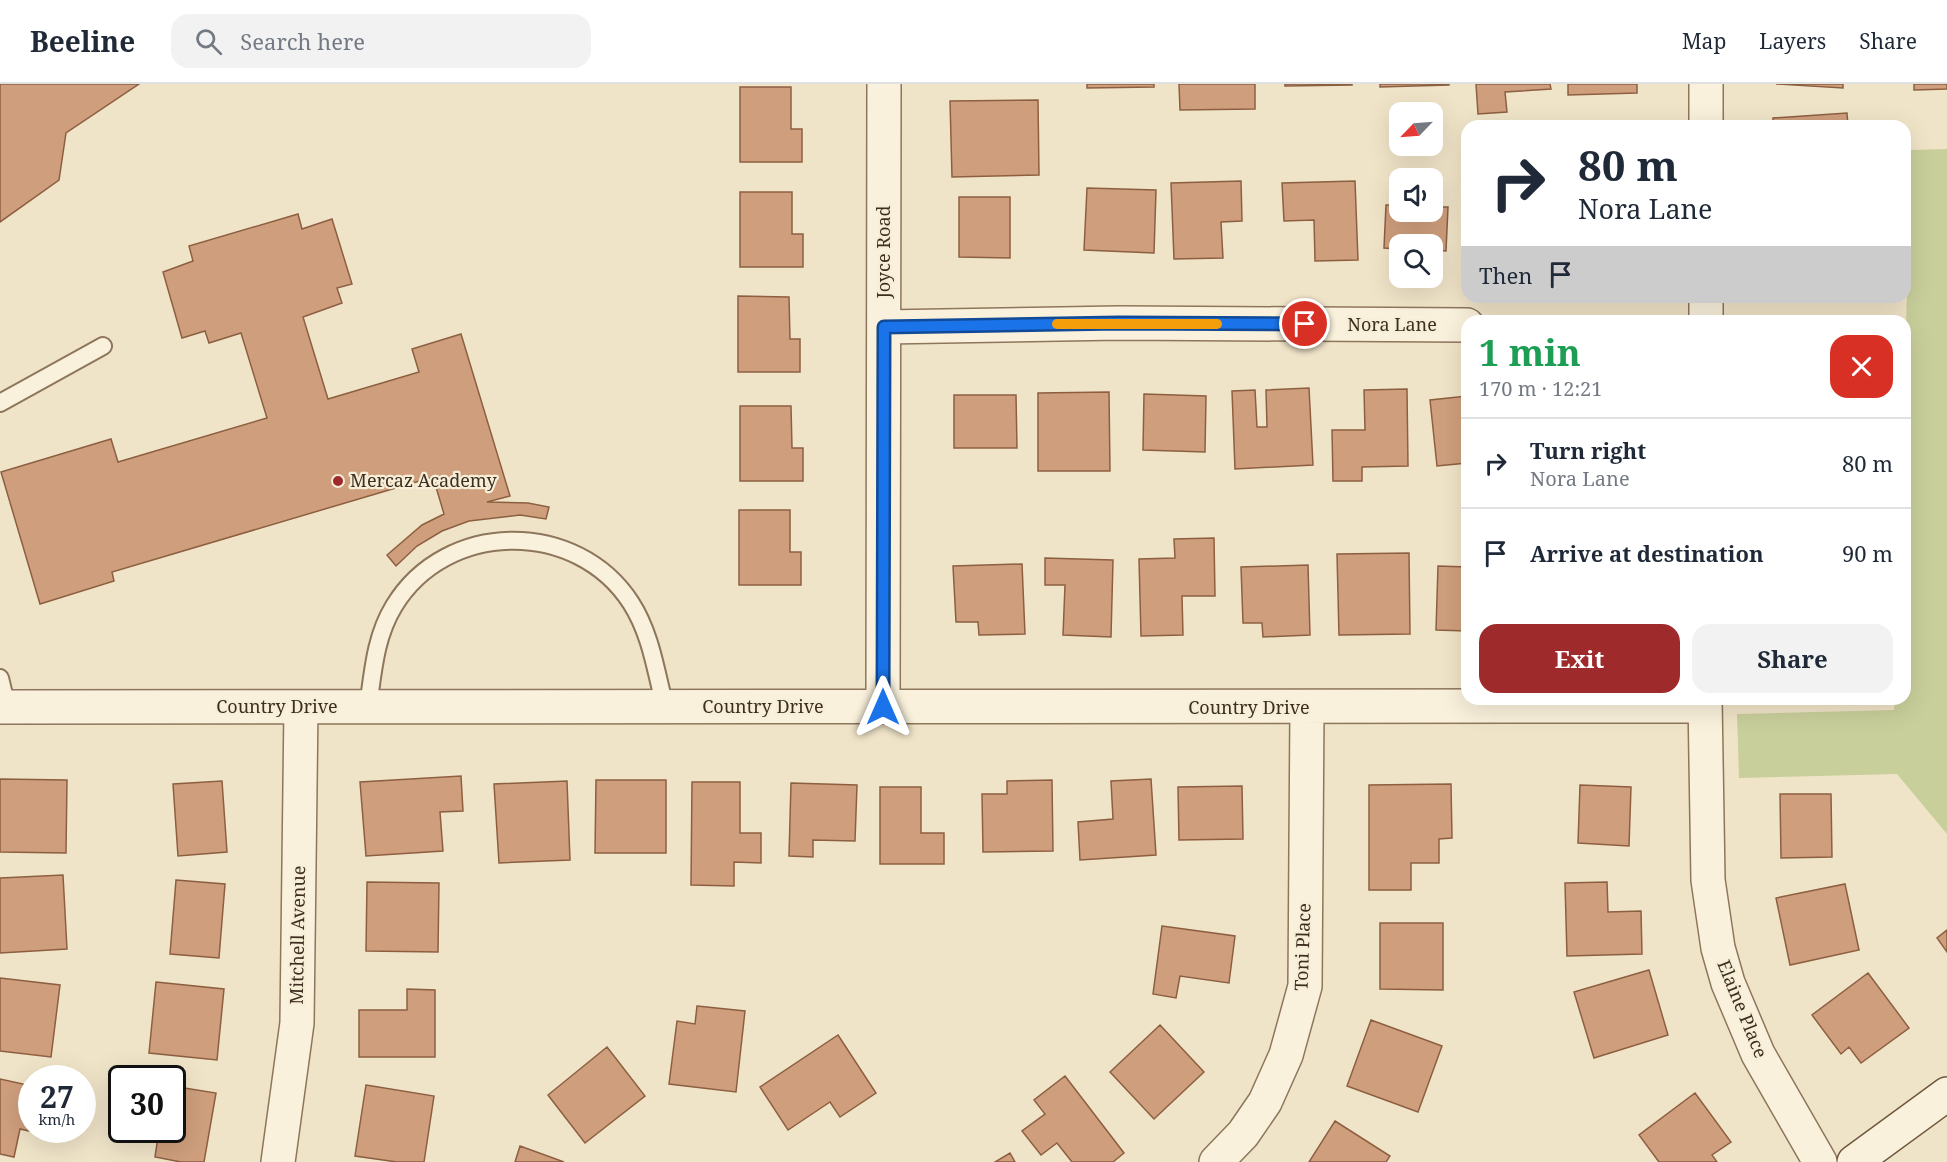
<!DOCTYPE html>
<html lang="en">
<head>
<meta charset="utf-8">
<style>
	:root { --surface:#fff; --page:#f2f2f3; --text:#1f2937; --muted:#747a83; --line:#e0e1e3; --accent:#9e2a2b }
	body { margin:0; font-family:"Noto Serif",serif; background:var(--page); color:var(--text); height:100vh; display:flex; flex-direction:column; font-size:22px; white-space:nowrap }
	* { box-sizing:border-box; margin:0 }
	p { font-size:20px; color:var(--muted) }
	.icon { flex:none; width:33px; height:33px; fill:none; stroke:currentColor; stroke-width:2; stroke-linecap:round; stroke-linejoin:round }
	.map { position:relative; flex:1; overflow:hidden }
	.drawer { position:absolute; left:1461px; top:231px; width:450px; height:390px; display:flex; flex-direction:column; background:var(--surface); border-radius:18px; box-shadow:0 6px 24px #0002 }
	.drawer>* { flex:none }
	.banner { position:absolute; left:1461px; top:36px; width:450px; height:183px; border-radius:18px; box-shadow:0 6px 24px #0002; background:#fff; color:var(--text); overflow:hidden }
	.needle { width:39px; rotate:245deg }
	.fabs { position:absolute; left:1389px; top:18px; display:grid; gap:12px }
	.fabs a { display:grid; place-items:center; width:54px; height:54px; border-radius:12px; background:var(--surface); box-shadow:0 6px 24px #0002; font-size:30px }
	.speed { position:absolute; left:18px; top:981px; display:flex; gap:12px; font-size:30px; font-weight:700; text-align:center }
	.speed>* { display:grid; place-content:center; width:78px; height:78px; border-radius:50%; background:var(--surface); box-shadow:0 6px 24px #0002; line-height:1 }
	.speed small { font-size:15px; font-weight:400 }
	.speed .limit { border:3px solid #111; border-radius:9px; background:#fff; color:#111 }
	.pin { position:absolute; display:grid; place-items:center; width:51px; height:51px; color:#fff; margin:-26px; border:3px solid #fff; border-radius:50%; box-shadow:0 2px 6px #0007 }
	.me { position:absolute; width:66px; margin:-33px; rotate:0deg; stroke-linejoin:round; filter:drop-shadow(0 0 4px #0008) }
	.turn { display:flex; align-items:center; gap:21px; height:126px; padding:0 18px; font-size:27px }
	.turn .icon { width:78px; height:78px; stroke-width:2.5 }
	.turn b { display:block; font-size:42px; line-height:51px }
	.then { display:flex; align-items:center; height:57px; padding:0 18px; background:#0003; gap:12px; font-size:22px }
	.round { display:grid; place-items:center; flex:none; width:63px; height:63px; border-radius:18px; background:var(--page) }
	.headline { display:flex; align-items:center; justify-content:space-between; height:102px; padding:0 18px }
	h1 { font-size:36px; font-weight:700; line-height:45px; color:#1e9e55 }
	.cta { display:flex; gap:12px; margin-top:auto; padding:12px 18px }
	.cta a { flex:1; height:69px; border-radius:18px; background:var(--accent); color:#fff; font-size:24px; font-weight:700; line-height:69px; text-align:center }
	.cta a+a { background:var(--page); color:var(--text) }
	ul { padding:0; list-style:none }
	li { display:flex; align-items:center; gap:18px; height:90px; padding:0 18px; border-top:2px solid var(--line) }
	li div { flex:1 }
	li b { display:block; font-size:22px }
	li em { font-style:normal }
	header { display:flex; align-items:center; gap:36px; box-sizing:border-box; height:84px; padding:0 30px; background:var(--surface); border-bottom:2px solid var(--line) }
	header strong { font-size:28px }
	nav { display:flex; gap:33px; margin-inline-start:auto; font-size:21px }
	.search { width:420px; height:54px; background:var(--page); display:flex; align-items:center; gap:15px; box-sizing:border-box; padding:0 21px; border-radius:18px; color:var(--muted); font-size:22px }
	.map>svg:first-child { display:block }
</style>
</head>
<body>
<header>
<strong>Beeline</strong>
<div class="search"><svg class="icon" aria-label="search" viewBox="0 0 24 24"><circle cx="10" cy="10" r="6"/><path d="M15 15l6 6"/></svg>Search here</div>
<nav><a>Map</a><a>Layers</a><a>Share</a></nav>
</header>
<div class="map">
<svg width="1947" height="1078" viewBox="0 0 1947 1078">
	<rect width="100%" height="100%" fill="#f0e4c8"/>
	<!-- green -->
	<path fill="#c9cf9b" d="M 1947,65 L 1947,750 L 1897,690 L 1739,694 L 1737,630 L 1894,626 L 1895,615 L 1905,615 L 1905,277 L 1911,66 Z"/>
	<!-- building -->
	<path fill="#cf9f7d" stroke="#8d5f41" stroke-width="1.5" d="M 0,0 L 139,0 L 66,49 L 59,96 L 0,138 Z
		M 1087,0 L 1154,0 L 1154,3 L 1087,4 Z
		M 1179,0 L 1255,0 L 1255,25 L 1180,26 Z
		M 1285,0 L 1352,0 L 1352,1 L 1285,2 Z
		M 1380,0 L 1449,0 L 1449,1 L 1380,3 Z
		M 1476,0 L 1550,0 L 1551,5 L 1505,8 L 1507,28 L 1478,30 Z
		M 1568,0 L 1637,0 L 1637,9 L 1568,11 Z
		M 1776,0 L 1843,0 L 1843,4 Z
		M 1914,0 L 1947,0 L 1947,5 L 1914,6 Z
		M 740,3 L 791,3 L 791,45 L 802,45 L 802,78 L 740,78 Z
		M 1038,16 L 1039,91 L 952,93 L 950,17 Z
		M 1847,29 L 1848,42 L 1773,42 L 1773,34 Z
		M 1241,97 L 1242,137 L 1221,138 L 1223,174 L 1174,175 L 1171,99 Z
		M 1355,97 L 1358,176 L 1315,177 L 1314,136 L 1284,137 L 1282,99 Z
		M 1087,104 L 1156,106 L 1154,169 L 1084,166 Z
		M 740,108 L 792,108 L 792,150 L 803,150 L 803,183 L 740,183 Z
		M 959,113 L 1010,113 L 1010,174 L 959,173 Z
		M 1386,121 L 1400,121 L 1400,128 L 1432,128 L 1432,123 L 1448,123 L 1446,167 L 1432,166 L 1432,160 L 1400,160 L 1400,165 L 1384,164 Z
		M 298,130 L 302,145 L 332,135 L 352,200 L 337,204 L 342,219 L 303,233 L 328,315 L 419,288 L 412,265 L 461,250 L 510,412 L 487,418 L 528,419 L 549,423 L 546,435 L 520,431 L 469,437 L 442,447 L 417,462 L 396,482 L 387,471 L 422,441 L 444,430 L 433,393 L 112,488 L 114,497 L 40,520 L 1,388 L 111,355 L 118,378 L 267,334 L 241,249 L 209,259 L 205,247 L 182,254 L 163,188 L 193,177 L 189,162 Z
		M 738,212 L 789,213 L 790,255 L 800,255 L 800,288 L 738,288 Z
		M 1309,304 L 1313,381 L 1235,385 L 1232,307 L 1255,306 L 1257,343 L 1267,343 L 1266,306 Z
		M 1407,305 L 1408,382 L 1362,383 L 1362,397 L 1333,397 L 1332,346 L 1365,346 L 1364,306 Z
		M 1109,308 L 1110,387 L 1038,387 L 1038,309 Z
		M 1144,310 L 1206,312 L 1205,368 L 1143,366 Z
		M 954,311 L 1016,311 L 1017,364 L 954,364 Z
		M 1467,312 L 1467,379 L 1437,382 L 1430,316 Z
		M 740,322 L 791,322 L 792,364 L 803,364 L 803,397 L 740,397 Z
		M 739,426 L 790,426 L 790,468 L 801,468 L 801,501 L 739,501 Z
		M 1214,454 L 1215,512 L 1182,512 L 1183,551 L 1141,552 L 1139,475 L 1175,474 L 1174,455 Z
		M 1409,469 L 1410,550 L 1339,551 L 1337,470 Z
		M 1045,474 L 1113,476 L 1111,553 L 1063,551 L 1065,501 L 1045,501 Z
		M 1022,480 L 1025,550 L 979,551 L 978,538 L 956,538 L 953,482 Z
		M 1308,481 L 1310,551 L 1263,553 L 1262,539 L 1243,539 L 1241,483 Z
		M 1438,482 L 1467,483 L 1467,547 L 1436,546 Z
		M 461,692 L 463,727 L 440,728 L 443,767 L 366,772 L 360,698 Z
		M 0,695 L 67,696 L 66,769 L 0,768 Z
		M 1151,695 L 1156,771 L 1080,776 L 1078,738 L 1113,735 L 1111,697 Z
		M 596,696 L 666,696 L 666,769 L 595,769 Z
		M 1052,696 L 1053,767 L 983,768 L 982,710 L 1007,710 L 1007,697 Z
		M 222,697 L 227,768 L 178,772 L 173,700 Z
		M 567,697 L 570,776 L 499,779 L 494,700 Z
		M 692,698 L 740,698 L 740,749 L 761,749 L 761,779 L 734,778 L 734,802 L 691,801 Z
		M 791,699 L 857,701 L 855,757 L 813,756 L 813,773 L 789,772 Z
		M 1451,700 L 1452,754 L 1439,755 L 1439,779 L 1411,779 L 1411,806 L 1369,806 L 1369,701 Z
		M 1580,701 L 1631,703 L 1629,762 L 1578,759 Z
		M 1242,702 L 1243,755 L 1179,756 L 1178,703 Z
		M 880,703 L 921,703 L 921,749 L 944,749 L 944,780 L 880,780 Z
		M 1780,710 L 1831,710 L 1832,773 L 1781,774 Z
		M 63,791 L 67,865 L 0,869 L 0,794 Z
		M 176,796 L 225,800 L 219,874 L 170,870 Z
		M 367,798 L 439,799 L 438,868 L 366,867 Z
		M 1607,798 L 1608,828 L 1641,827 L 1642,870 L 1567,872 L 1565,799 Z
		M 1845,800 L 1859,866 L 1790,881 L 1776,814 Z
		M 1380,839 L 1443,839 L 1443,906 L 1380,905 Z
		M 1162,842 L 1235,852 L 1229,899 L 1180,892 L 1176,914 L 1153,910 Z
		M 1947,846 L 1947,868 L 1937,854 Z
		M 1649,886 L 1668,951 L 1594,974 L 1574,908 Z
		M 1868,889 L 1909,944 L 1861,979 L 1849,963 L 1841,970 L 1812,931 Z
		M 0,894 L 60,901 L 51,973 L 0,967 Z
		M 156,898 L 224,905 L 217,976 L 149,969 Z
		M 407,905 L 435,906 L 435,973 L 359,973 L 359,926 L 407,926 Z
		M 697,922 L 745,927 L 736,1008 L 669,1000 L 677,937 L 695,940 Z
		M 1371,936 L 1442,962 L 1418,1028 L 1347,1002 Z
		M 1160,941 L 1204,988 L 1154,1035 L 1110,988 Z
		M 838,951 L 876,1009 L 840,1033 L 830,1018 L 788,1046 L 760,1003 Z
		M 607,963 L 645,1012 L 585,1059 L 548,1011 Z
		M 1065,992 L 1124,1069 L 1113,1078 L 1072,1078 L 1057,1059 L 1041,1071 L 1022,1047 L 1045,1030 L 1034,1016 Z
		M 0,995 L 32,1002 L 32,1046 L 39,1046 L 38,1049 L 20,1045 L 14,1073 L 0,1070 Z
		M 366,1001 L 434,1012 L 424,1078 L 397,1078 L 355,1072 Z
		M 172,1002 L 216,1009 L 204,1078 L 181,1078 L 155,1073 L 159,1046 L 172,1046 Z
		M 1695,1009 L 1731,1058 L 1712,1071 L 1717,1078 L 1659,1078 L 1639,1051 Z
		M 1335,1037 L 1390,1072 L 1386,1078 L 1309,1078 Z
		M 520,1062 L 564,1078 L 515,1078 Z
		M 1010,1069 L 1015,1078 L 995,1078 Z"/>
	<g fill="none" stroke-linecap="round" stroke-linejoin="round">
		<defs>
			<path id="lane" d="M 0,319 L 103,262
				M 0,594 L 7,623
				M 368,623 C 373,588 375,553 394,522 C 446,436 577,435 631,519 C 651,550 656,588 665,623"/>
			<path id="street" d="M 1706,42 L 1706,0
				M 1706,237 L 1706,213
				M 884,243 L 1119,239 L 1467,241
				M 1705,615 L 1708,796 L 1718,864 L 1728,899 L 1758,970 L 1820,1078
				M 0,623 L 1705,622
				M 883,623 L 884,0
				M 278,1078 L 297,939 L 301,623
				M 1216,1078 L 1243,1050 L 1265,1018 L 1286,971 L 1305,902 L 1307,624"/>
			<path id="secondary" d="M 1854,1078 L 1947,1010"/>
		</defs>
		<!-- lane casing -->
		<use href="#lane" stroke="#8d765c" stroke-width="20"/>
		<!-- street casing -->
		<use href="#street" stroke="#8d765c" stroke-width="36"/>
		<!-- secondary casing -->
		<use href="#secondary" stroke="#6f573f" stroke-width="36"/>
		<!-- lane -->
		<use href="#lane" stroke="#faf1dc" stroke-width="16"/>
		<!-- street -->
		<use href="#street" stroke="#faf1dc" stroke-width="33"/>
		<!-- secondary -->
		<use href="#secondary" stroke="#faf1dc" stroke-width="33"/>
	</g>
	<g fill="none" stroke-linecap="round" stroke-linejoin="round">
		<defs>
			<path id="route" d="M 883,623 L 884,243 L 1119,239 L 1305,240"/>
		</defs>
		<!-- route casing -->
		<use href="#route" stroke="#114b97" stroke-width="15"/>
		<!-- route -->
		<use href="#route" stroke="#1a73e8" stroke-width="10"/>
		<!-- slow -->
		<path stroke="#f59e0b" stroke-width="10" d="M 1057,240 L 1217,240"/>
	</g>
	<!-- markers -->
	<circle fill="#9e2a2b" stroke="#f7eed8" stroke-width="2" cx="338" cy="397" r="6"/>
	<g text-anchor="middle" stroke-width="4.5" stroke-linejoin="round" paint-order="stroke">
		<!-- street labels -->
		<g font-size="18" fill="#3d2e20" stroke="#f7eed8">
			<text transform="translate(884 168) rotate(-90)" y="6">Joyce Road</text>
			<text x="1392" y="247">Nora Lane</text>
			<text x="277" y="629">Country Drive</text>
			<text x="763" y="629">Country Drive</text>
			<text x="1249" y="630">Country Drive</text>
			<text transform="translate(298 851) rotate(-89)" y="6">Mitchell Avenue</text>
			<text transform="translate(1303 863) rotate(-88)" y="6">Toni Place</text>
			<text transform="translate(1742 925) rotate(68)" y="6">Elaine Place</text>
		</g>
		<!-- poi labels -->
		<g font-size="18" fill="#3d2e20" stroke="#f7eed8" text-anchor="start">
			<text x="350" y="403">Mercaz Academy</text>
		</g>
	</g>
</svg>
<div class="fabs">
<a><svg class="needle" viewBox="-14 -14 28 28"><path d="M0-13l5 13h-10z" fill="#e53935"/><path d="M0 13l5-13h-10z" fill="#747a83"/></svg></a>
<a><svg class="icon" aria-label="sound" viewBox="0 0 24 24"><path d="M4 9h4l5-4v14l-5-4H4zM17 9q2 3 0 6"/></svg></a>
<a><svg class="icon" aria-label="search" viewBox="0 0 24 24"><circle cx="10" cy="10" r="6"/><path d="M15 15l6 6"/></svg></a>
</div>
<div class="speed"><div>27<small>km/h</small></div><div class="limit">30</div></div>
<div class="pin" style="left:1305px;top:240px;background:#d93025"><svg class="icon" aria-label="arrive" viewBox="0 0 24 24"><path d="M6 21V4h12l-3 4 3 4H6"/></svg></div>
<svg class="me" style="left:883px;top:623px" viewBox="-20 -20 40 40"><path d="M0-17L14 15 0 8-14 15z" fill="#1a73e8" stroke="#fff" stroke-width="4"/></svg>
<div class="banner">
<div class="turn"><svg class="icon" aria-label="right" viewBox="0 0 24 24"><path d="M7 20v-9h11M14 6l5 5-5 5"/></svg><div><b>80 m</b>Nora Lane</div></div>
<div class="then">Then<svg class="icon" aria-label="arrive" viewBox="0 0 24 24"><path d="M6 21V4h12l-3 4 3 4H6"/></svg></div>
</div>
<section class="drawer">
<div class="headline"><div><h1>1 min</h1><p>170 m · 12:21</p></div><a class="round" style="background:#d93025;color:#fff"><svg class="icon" aria-label="close" viewBox="0 0 24 24"><path d="M6 6l12 12M18 6L6 18"/></svg></a></div>
<ul>
<li><svg class="icon" aria-label="right" viewBox="0 0 24 24"><path d="M7 20v-9h11M14 6l5 5-5 5"/></svg><div><b>Turn right</b><p>Nora Lane</p></div><em>80 m</em></li>
<li><svg class="icon" aria-label="arrive" viewBox="0 0 24 24"><path d="M6 21V4h12l-3 4 3 4H6"/></svg><div><b>Arrive at destination</b></div><em>90 m</em></li>
</ul>
<div class="cta"><a>Exit</a><a>Share</a></div>
</section>
</div>
</body>
</html>
